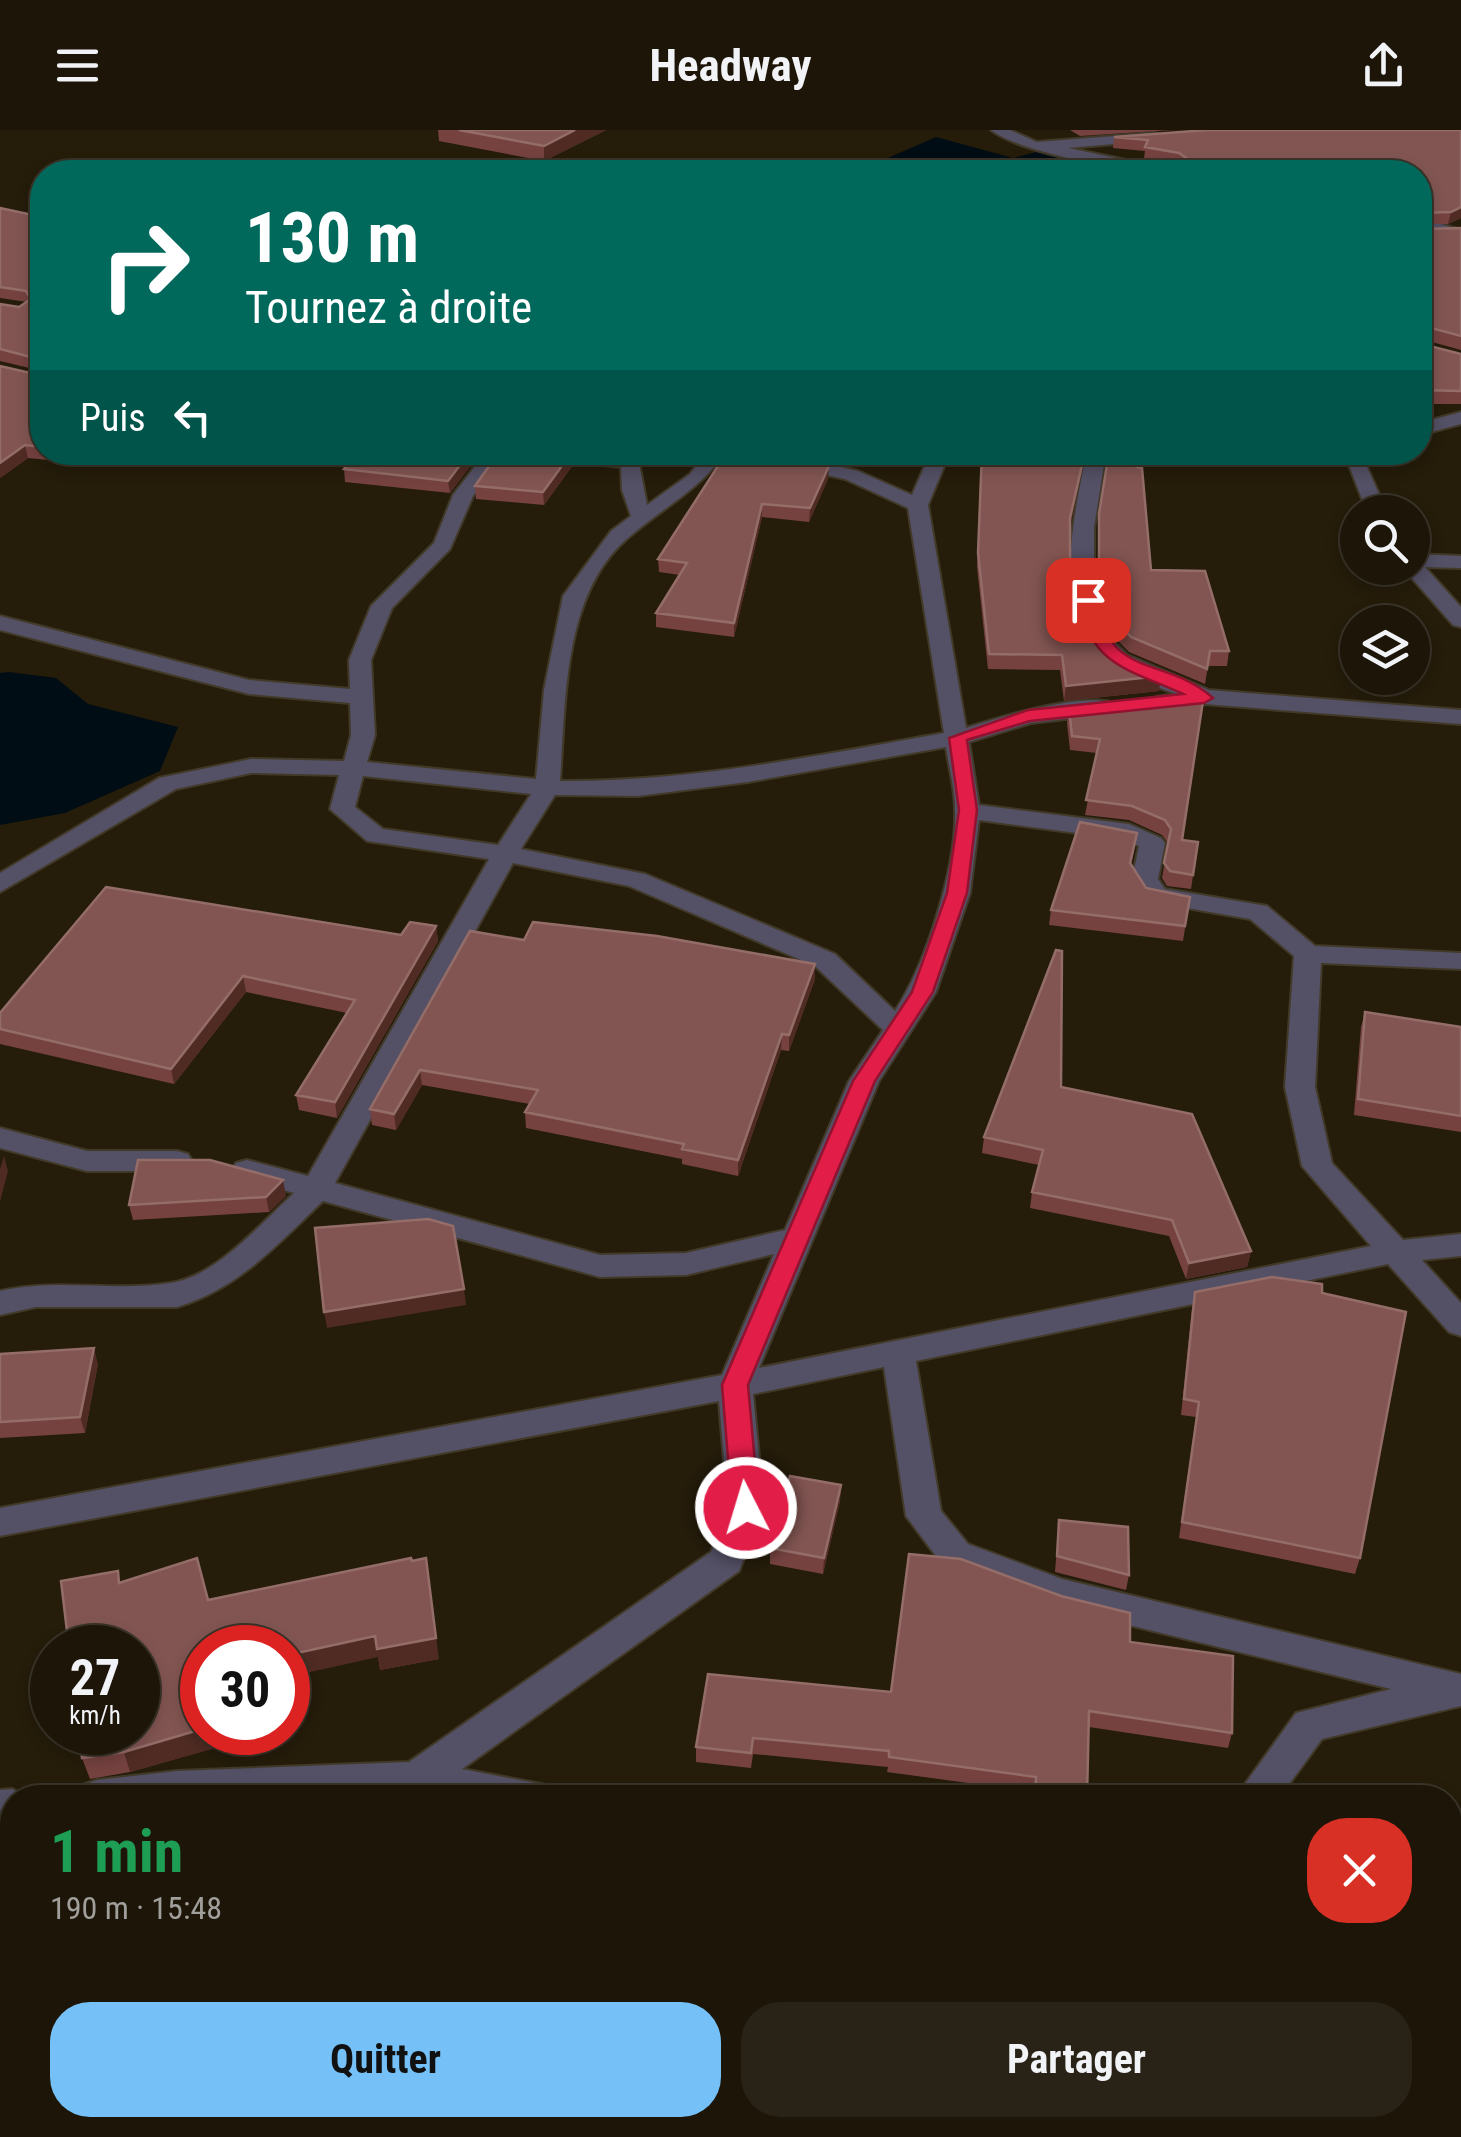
<!DOCTYPE html>
<html lang="fr">
<head>
<meta charset="utf-8">
<style>
	:root { --surface:#1c1508; --page:#292216; --text:#f1f3f6; --muted:#a09f9c; --line:#3a3429; --accent:#75c0f6 }
	body { margin:0; font-family:"Roboto Condensed",sans-serif; background:var(--page); color:var(--text); height:100vh; display:flex; flex-direction:column; font-size:38px; white-space:nowrap }
	* { box-sizing:border-box; margin:0 }
	p { font-size:32px; color:var(--muted) }
	.icon { flex:none; width:55px; height:55px; fill:none; stroke:currentColor; stroke-width:2; stroke-linecap:round; stroke-linejoin:round }
	.map { position:relative; flex:1; overflow:hidden }
	.sheet { position:absolute; left:0px; top:1655px; width:1462px; height:352px; display:flex; flex-direction:column; background:var(--surface); border-radius:40px 40px 0 0; box-shadow:0 5px 15px #0003,0 0 0 2px var(--line) }
	.sheet>* { flex:none }
	.guide { position:absolute; left:30px; top:30px; width:1402px; height:305px; border-radius:40px; box-shadow:0 5px 15px #0003,0 0 0 2px var(--line); background:#00695c; color:#fff; overflow:hidden }
	.controls { position:absolute; left:1340px; top:365px; display:grid; gap:20px }
	.controls a { display:grid; place-items:center; width:90px; height:90px; border-radius:50%; background:var(--surface); box-shadow:0 5px 15px #0003,0 0 0 2px var(--line); font-size:50px }
	.speed { position:absolute; left:30px; top:1495px; display:flex; gap:20px; font-size:50px; font-weight:700; text-align:center }
	.speed>* { display:grid; place-content:center; width:130px; height:130px; border-radius:50%; background:var(--surface); box-shadow:0 5px 15px #0003,0 0 0 2px var(--line); line-height:1 }
	.speed small { font-size:25px; font-weight:400 }
	.speed .limit { border:15px solid #d22; background:#fff; color:#111 }
	.pin { position:absolute; display:grid; place-items:center; width:85px; height:85px; color:#fff; margin:-42px; border-radius:20px; box-shadow:0 5px 15px #0006 }
	.me { position:absolute; width:110px; margin:-55px; rotate:355deg; stroke-linejoin:round; filter:drop-shadow(0 0 8px #0008) }
	.turn { display:flex; align-items:center; gap:35px; height:210px; padding:0 50px; font-size:45px }
	.turn .icon { width:130px; height:130px; stroke-width:2.5 }
	.turn b { display:block; font-size:70px; line-height:85px }
	.then { display:flex; align-items:center; height:95px; padding:0 50px; background:#0003; gap:20px; font-size:38px }
	.round { display:grid; place-items:center; flex:none; width:105px; height:105px; border-radius:40px; background:var(--page) }
	.overview { display:flex; align-items:center; justify-content:space-between; height:170px; padding:0 50px }
	h1 { font-size:60px; font-weight:700; line-height:75px; color:#1e9e55 }
	.action { display:flex; gap:20px; margin-top:auto; padding:20px 50px }
	.action a { flex:1; height:115px; border-radius:40px; background:var(--accent); color:#111; font-size:40px; font-weight:700; line-height:115px; text-align:center }
	.action a+a { background:var(--page); color:var(--text) }
	header { display:flex; justify-content:space-between; align-items:center; height:130px; padding:0 50px; background:var(--surface); font-size:45px; font-weight:700 }
	.map>svg:first-child { display:block }
</style>
</head>
<body>
<header><svg class="icon" aria-label="menu" viewBox="0 0 24 24"><path d="M4 6h16M4 12h16M4 18h16"/></svg>Headway<svg class="icon" aria-label="share" viewBox="0 0 24 24"><path d="M12 15V3M7 8l5-5 5 5M5 13v7h14v-7"/></svg></header>
<div class="map">
<svg width="1461" height="2007" viewBox="0 0 1461 2007">
	<rect width="100%" height="100%" fill="#251c0a"/>
	<!-- water -->
	<path fill="#000d14" d="M 936,7 L 1013,28 L 1037,22 L 1076,31 L 1089,42 L 856,42 Z
		M 9,542 L 56,548 L 88,574 L 178,597 L 160,641 L 65,683 L 0,695 L 0,543 Z
		M 12,1690 L 12,1995 L 156,1995 L 150,2007 L 0,2007 L 0,1693 Z"/>
	<g fill="none" stroke-linecap="round" stroke-linejoin="round">
		<defs>
			<path id="street" d="M 991,0 L 1010,0 L 1037,12 L 1154,3 L 1159,4 L 1159,10 L 1068,18 L 1184,42 C 1142,45 1024,25 991,0 Z
				M 1420,88 L 1461,100 L 1461,110 L 1420,98 Z
				M 1461,282 L 1461,294 L 1420,305 L 1420,293 Z
				M 486,322 L 505,322 L 473,366 L 450,419 L 392,478 L 371,530 L 375,605 L 367,632 L 536,649 L 544,560 L 563,466 L 611,401 L 631,386 L 622,360 L 621,337 L 548,328 L 539,322 L 600,322 L 638,328 L 647,375 L 690,344 L 707,322 L 726,322 C 698,361 664,377 629,407 C 562,463 566,572 560,651 C 692,652 814,626 944,603 L 908,378 L 845,349 L 782,335 L 779,331 L 789,325 L 858,341 L 912,365 L 931,322 L 950,322 L 928,375 L 966,598 C 994,589 1099,556 1120,577 L 1108,584 L 1031,593 L 969,612 L 979,675 L 1129,694 L 1161,708 L 1165,713 L 1158,749 L 1165,759 L 1267,776 L 1315,816 L 1461,823 L 1461,839 L 1321,833 L 1315,957 L 1332,1033 L 1403,1110 L 1461,1104 L 1461,1126 L 1422,1130 L 1461,1173 L 1461,1206 L 1449,1202 L 1388,1134 L 916,1231 L 941,1381 L 968,1414 L 1062,1449 L 1461,1544 L 1461,1576 L 1322,1609 L 1279,1668 L 1235,1668 L 1296,1583 L 1391,1559 L 1059,1478 L 942,1434 L 906,1386 L 884,1237 L 753,1264 L 764,1378 L 739,1441 L 462,1639 L 546,1655 L 552,1668 L 77,1668 L 83,1655 L 97,1650 L 177,1641 L 409,1632 L 711,1422 L 728,1378 L 719,1271 L 0,1406 L 0,1378 L 722,1245 L 774,1124 L 686,1145 L 600,1147 L 323,1071 C 278,1114 238,1159 177,1177 L 36,1177 L 0,1185 L 0,1161 C 59,1148 114,1162 170,1153 C 216,1147 261,1093 294,1063 L 236,1047 L 232,1040 L 236,1033 L 247,1030 L 308,1046 L 489,729 L 367,711 L 330,679 L 339,645 L 251,643 L 176,659 L 0,762 L 0,743 L 159,648 L 251,629 L 344,631 L 351,605 L 350,573 L 249,564 L 0,500 L 0,486 L 249,550 L 350,559 L 349,530 L 371,476 L 434,413 L 453,365 ZM 946,617 C 949,638 955,659 955,680 C 957,735 926,835 895,881 L 835,824 L 645,744 L 521,719 L 555,665 L 638,666 L 748,652 ZM 363,646 L 531,664 L 498,715 L 383,699 L 355,677 ZM 979,690 L 1123,709 L 1139,716 L 1132,749 L 1147,771 L 1250,789 L 1294,826 L 1285,957 L 1302,1036 L 1371,1116 L 759,1238 L 879,951 L 936,862 L 970,763 ZM 513,733 L 629,756 L 815,836 L 883,900 L 849,951 L 785,1100 L 686,1123 L 600,1125 L 335,1053 Z
				M 1087,322 L 1106,322 L 1094,398 L 1094,456 L 1107,505 L 1127,525 L 1209,560 L 1461,580 L 1461,594 L 1204,574 L 1156,577 L 1152,572 L 1156,567 L 1176,564 C 1153,555 1124,547 1106,531 C 1050,482 1074,384 1087,322 Z
				M 1344,322 L 1365,322 L 1362,326 L 1387,382 L 1367,382 Z
				M 1412,424 L 1461,426 L 1461,438 L 1425,437 L 1461,477 L 1461,497 L 1453,495 L 1403,438 L 1412,438 Z
				M 0,998 L 87,1021 L 177,1021 L 188,1024 L 192,1031 L 188,1038 L 177,1041 L 87,1041 L 0,1018 Z
				M 12,1659 L 28,1668 L 12,1668 L 12,1695 L 0,1696 L 0,1660 Z
				M 160,1995 L 208,1995 L 203,2007 L 155,2007 Z
				M 586,1995 L 682,1995 L 687,2007 L 591,2007 Z
				M 1091,1995 L 1139,1995 L 1134,2007 L 1086,2007 Z"/>
		</defs>
		<!-- street casing -->
		<use href="#street" stroke="#423a29" stroke-width="4"/>
		<!-- street -->
		<use href="#street" fill="#545065" fill-rule="evenodd"/>
	</g>
	<!-- wall -->
	<path fill="#754240" d="M 438,0 L 606,0 L 544,31 L 439,11 Z
		M 1070,0 L 1172,0 L 1080,6 Z
		M 1461,0 L 1461,88 L 1448,94 L 1420,94 L 1420,42 L 1144,42 L 1145,32 L 1175,34 L 1144,28 L 1145,21 L 1113,18 L 1114,7 Z
		M 0,78 L 42,87 L 42,241 L 0,231 L 0,174 L 19,177 L 27,172 L 0,168 Z
		M 1420,96 L 1422,99 L 1461,98 L 1461,220 L 1421,209 L 1422,214 L 1461,224 L 1461,274 L 1420,274 Z
		M 42,242 L 42,322 L 56,322 L 48,330 L 28,328 L 0,348 L 39,245 Z
		M 481,322 L 450,363 L 345,352 L 344,339 Z
		M 572,322 L 573,335 L 544,375 L 476,369 L 475,356 Z
		M 727,322 L 828,349 L 809,392 L 762,387 L 734,507 L 656,497 L 656,483 L 680,445 L 659,442 L 658,429 Z
		M 762,322 L 840,322 L 836,333 Z
		M 981,322 L 1086,322 L 1070,395 L 1070,445 L 1075,472 L 1086,496 L 1104,518 L 1129,534 L 1161,546 L 1159,561 L 1064,571 L 1060,540 L 988,539 L 977,437 Z
		M 1109,322 L 1137,337 L 1151,440 L 1229,521 L 1227,536 L 1208,536 L 1205,554 L 1129,522 L 1110,503 L 1098,456 L 1098,398 Z
		M 1204,564 L 1182,710 L 1198,712 L 1191,759 L 1167,756 L 1162,748 L 1168,713 L 1162,705 L 1129,690 L 1085,685 L 1097,623 L 1070,620 L 1067,593 L 1069,579 Z
		M 1135,718 L 1131,735 L 1146,758 L 1190,767 L 1183,811 L 1049,795 L 1051,780 Z
		M 436,796 L 438,811 L 337,988 L 299,980 L 296,965 L 347,883 L 246,862 L 174,954 L 0,914 L 0,883 L 401,805 Z
		M 524,810 L 815,849 L 789,921 L 781,920 L 738,1046 L 682,1034 L 682,1029 L 526,998 L 525,982 L 530,974 L 422,955 L 396,1000 L 372,995 L 370,979 Z
		M 1365,882 L 1461,897 L 1461,1002 L 1354,985 L 1361,897 Z
		M 1061,957 L 1251,1121 L 1247,1137 L 1186,1149 L 1169,1106 L 1030,1078 L 1032,1062 L 1039,1035 L 982,1023 L 984,1007 Z
		M 286,1066 L 269,1082 L 133,1090 L 129,1075 Z
		M 1195,1162 L 1322,1163 L 1360,1428 L 1355,1444 L 1179,1408 L 1196,1287 L 1181,1285 L 1192,1178 Z
		M 0,1224 L 98,1234 L 85,1303 L 0,1308 Z
		M 841,1355 L 840,1371 L 823,1444 L 770,1434 L 770,1418 Z
		M 1059,1390 L 1129,1445 L 1126,1460 L 1055,1442 Z
		M 122,1452 L 208,1470 L 439,1529 L 380,1540 L 378,1527 L 202,1518 L 202,1602 L 215,1602 L 218,1617 L 130,1642 L 90,1649 L 82,1628 Z
		M 1130,1512 L 1232,1603 L 1228,1618 L 1089,1597 L 1087,1668 L 1033,1668 L 1034,1662 L 887,1642 L 888,1637 L 753,1624 L 751,1638 L 696,1632 L 696,1617 L 891,1562 Z
		M 1025,1995 L 1087,1995 L 1083,2003 L 1025,2001 Z
		M 1432,1995 L 1450,1995 L 1461,2007 L 1431,2007 Z"/>
	<!-- shaded-wall -->
	<path fill="#4f2b23" d="M 575,0 L 606,0 L 544,31 L 544,16 Z
		M 1461,77 L 1461,88 L 1448,94 L 1451,82 Z
		M 25,315 L 28,328 L 0,348 L 0,333 Z
		M 46,322 L 56,322 L 48,330 Z
		M 470,322 L 481,322 L 450,363 L 448,351 Z
		M 572,322 L 573,335 L 544,375 L 543,362 Z
		M 1085,322 L 1086,322 L 1069,402 L 1070,388 Z
		M 829,336 L 828,349 L 809,392 L 810,378 Z
		M 762,374 L 762,387 L 734,507 L 734,493 Z
		M 1161,546 L 1159,561 L 1064,571 L 1066,556 Z
		M 436,796 L 438,811 L 337,988 L 335,972 Z
		M 815,834 L 815,849 L 789,921 L 789,905 Z
		M 243,846 L 246,862 L 174,954 L 171,939 Z
		M 782,904 L 781,920 L 738,1046 L 738,1030 Z
		M 420,940 L 422,955 L 396,1000 L 394,984 Z
		M 4,1026 L 8,1041 L 0,1072 L 0,1039 Z
		M 283,1050 L 286,1066 L 269,1082 L 266,1067 Z
		M 1251,1121 L 1247,1137 L 1186,1149 L 1189,1133 Z
		M 464,1159 L 466,1175 L 327,1198 L 324,1182 Z
		M 94,1218 L 98,1234 L 85,1303 L 80,1287 Z
		M 841,1355 L 840,1371 L 823,1444 L 824,1428 Z
		M 426,1428 L 439,1529 L 380,1540 L 378,1527 L 288,1547 L 288,1525 Z
		M 202,1599 L 202,1602 L 215,1602 L 218,1617 L 130,1642 L 124,1622 Z
		M 732,1995 L 736,1995 L 733,2007 L 729,2007 Z"/>
	<!-- building -->
	<path fill="#825552" stroke="#946d69" stroke-width="2.5" d="M 459,0 L 575,0 L 544,16 Z
		M 1207,0 L 1461,0 L 1461,77 L 1451,82 L 1420,83 L 1420,42 L 1151,42 L 1145,32 L 1185,34 L 1189,30 L 1179,23 L 1145,17 L 1148,10 L 1114,7 Z
		M 0,78 L 42,87 L 42,231 L 42,230 L 0,219 L 0,174 L 19,177 L 31,169 L 26,161 L 0,157 Z
		M 1420,96 L 1422,99 L 1461,98 L 1461,206 L 1424,196 L 1420,198 Z
		M 1420,205 L 1422,214 L 1461,224 L 1461,261 L 1420,260 Z
		M 0,236 L 39,245 L 42,242 L 42,317 L 25,315 L 0,333 Z
		M 356,322 L 470,322 L 448,351 L 344,339 Z
		M 499,322 L 572,322 L 543,362 L 475,356 Z
		M 727,322 L 738,322 L 829,336 L 810,378 L 762,374 L 734,493 L 656,483 L 687,433 L 658,429 Z
		M 982,322 L 1085,322 L 1070,388 L 1070,445 L 1075,472 L 1086,496 L 1104,518 L 1129,534 L 1161,546 L 1066,556 L 1062,525 L 989,524 L 978,423 Z
		M 1109,322 L 1138,322 L 1137,337 L 1142,338 L 1151,440 L 1205,441 L 1229,521 L 1210,521 L 1207,539 L 1131,507 L 1112,488 L 1099,441 L 1099,384 Z
		M 1204,564 L 1182,710 L 1198,712 L 1193,745 L 1170,741 L 1164,733 L 1171,699 L 1165,690 L 1132,676 L 1086,670 L 1100,609 L 1072,606 L 1069,579 Z
		M 1080,692 L 1137,703 L 1130,733 L 1146,758 L 1190,767 L 1185,796 L 1051,780 Z
		M 106,757 L 401,805 L 410,792 L 436,796 L 335,972 L 296,965 L 355,870 L 243,846 L 171,939 L 0,899 L 0,883 Z
		M 533,792 L 657,806 L 815,834 L 789,905 L 782,904 L 738,1030 L 682,1019 L 684,1014 L 525,982 L 538,960 L 420,940 L 394,984 L 370,979 L 470,801 L 524,810 Z
		M 1056,820 L 1062,821 L 1061,957 L 1192,984 L 1251,1121 L 1189,1133 L 1172,1090 L 1032,1062 L 1043,1020 L 984,1007 Z
		M 1365,882 L 1461,897 L 1461,986 L 1358,969 Z
		M 138,1030 L 210,1030 L 283,1050 L 266,1067 L 129,1075 Z
		M 428,1089 L 453,1096 L 464,1159 L 324,1182 L 315,1098 Z
		M 1272,1147 L 1322,1154 L 1322,1163 L 1406,1182 L 1360,1428 L 1182,1392 L 1199,1272 L 1184,1269 L 1195,1162 Z
		M 94,1218 L 80,1287 L 0,1292 L 0,1224 Z
		M 790,1346 L 841,1355 L 824,1428 L 770,1418 Z
		M 1059,1390 L 1128,1397 L 1129,1445 L 1057,1426 Z
		M 909,1424 L 961,1429 L 1061,1466 L 1130,1483 L 1130,1512 L 1233,1526 L 1232,1603 L 1089,1581 L 1087,1668 L 1035,1668 L 1036,1647 L 889,1627 L 889,1621 L 753,1608 L 751,1623 L 696,1617 L 708,1544 L 891,1562 Z
		M 197,1428 L 208,1470 L 411,1428 L 412,1431 L 426,1428 L 436,1508 L 377,1519 L 375,1506 L 288,1525 L 288,1518 L 202,1518 L 202,1599 L 124,1622 L 82,1628 L 79,1602 L 138,1602 L 138,1518 L 69,1518 L 61,1451 L 118,1441 L 119,1453 Z
		M 1450,1965 L 1461,1968 L 1461,2007 L 1436,2007 L 1437,1995 L 1450,1995 Z
		M 680,1995 L 732,1995 L 729,2007 L 676,2007 Z
		M 842,1995 L 904,1995 L 901,2007 L 839,2007 Z"/>
	<!-- route -->
	<path fill="#e11d48" stroke="#92132f" stroke-width="2.5" d="M 1088,465 L 1096,470 C 1109,551 1165,525 1213,568 L 1204,573 L 1030,591 L 967,610 L 977,680 L 967,763 L 933,862 L 875,951 L 748,1255 L 759,1378 L 755,1386 L 746,1389 L 736,1386 L 732,1378 L 722,1255 L 853,951 L 912,862 L 947,763 L 959,680 L 949,608 L 1028,580 L 1183,564 C 1129,539 1090,536 1079,470 Z"/>
</svg>
<div class="controls">
<a><svg class="icon" aria-label="search" viewBox="0 0 24 24"><circle cx="10" cy="10" r="6"/><path d="M15 15l6 6"/></svg></a>
<a><svg class="icon" aria-label="layers" viewBox="0 0 24 24"><path d="M12 4l9 5-9 5-9-5zM3 14l9 5 9-5"/></svg></a>
</div>
<div class="speed"><div>27<small>km/h</small></div><div class="limit">30</div></div>
<div class="pin" style="left:1088px;top:470px;background:#d93025"><svg class="icon" aria-label="arrive" viewBox="0 0 24 24"><path d="M6 21V4h12l-3 4 3 4H6"/></svg></div>
<svg class="me" style="left:746px;top:1378px" viewBox="-20 -20 40 40"><circle r="17" fill="#e11d48" stroke="#fff" stroke-width="3"/><path d="M0-11L8 9 0 5-8 9z" fill="#fff"/></svg>
<div class="guide">
<div class="turn"><svg class="icon" aria-label="right" viewBox="0 0 24 24"><path d="M7 20v-9h11M14 6l5 5-5 5"/></svg><div><b>130 m</b>Tournez à droite</div></div>
<div class="then">Puis<svg class="icon" aria-label="left" viewBox="0 0 24 24"><path d="M17 20v-9H6M10 6l-5 5 5 5"/></svg></div>
</div>
<section class="sheet">
<div class="overview"><div><h1>1 min</h1><p>190 m · 15:48</p></div><a class="round" style="background:#d93025;color:#fff"><svg class="icon" aria-label="close" viewBox="0 0 24 24"><path d="M6 6l12 12M18 6L6 18"/></svg></a></div>
<div class="action"><a>Quitter</a><a>Partager</a></div>
</section>
</div>
</body>
</html>
